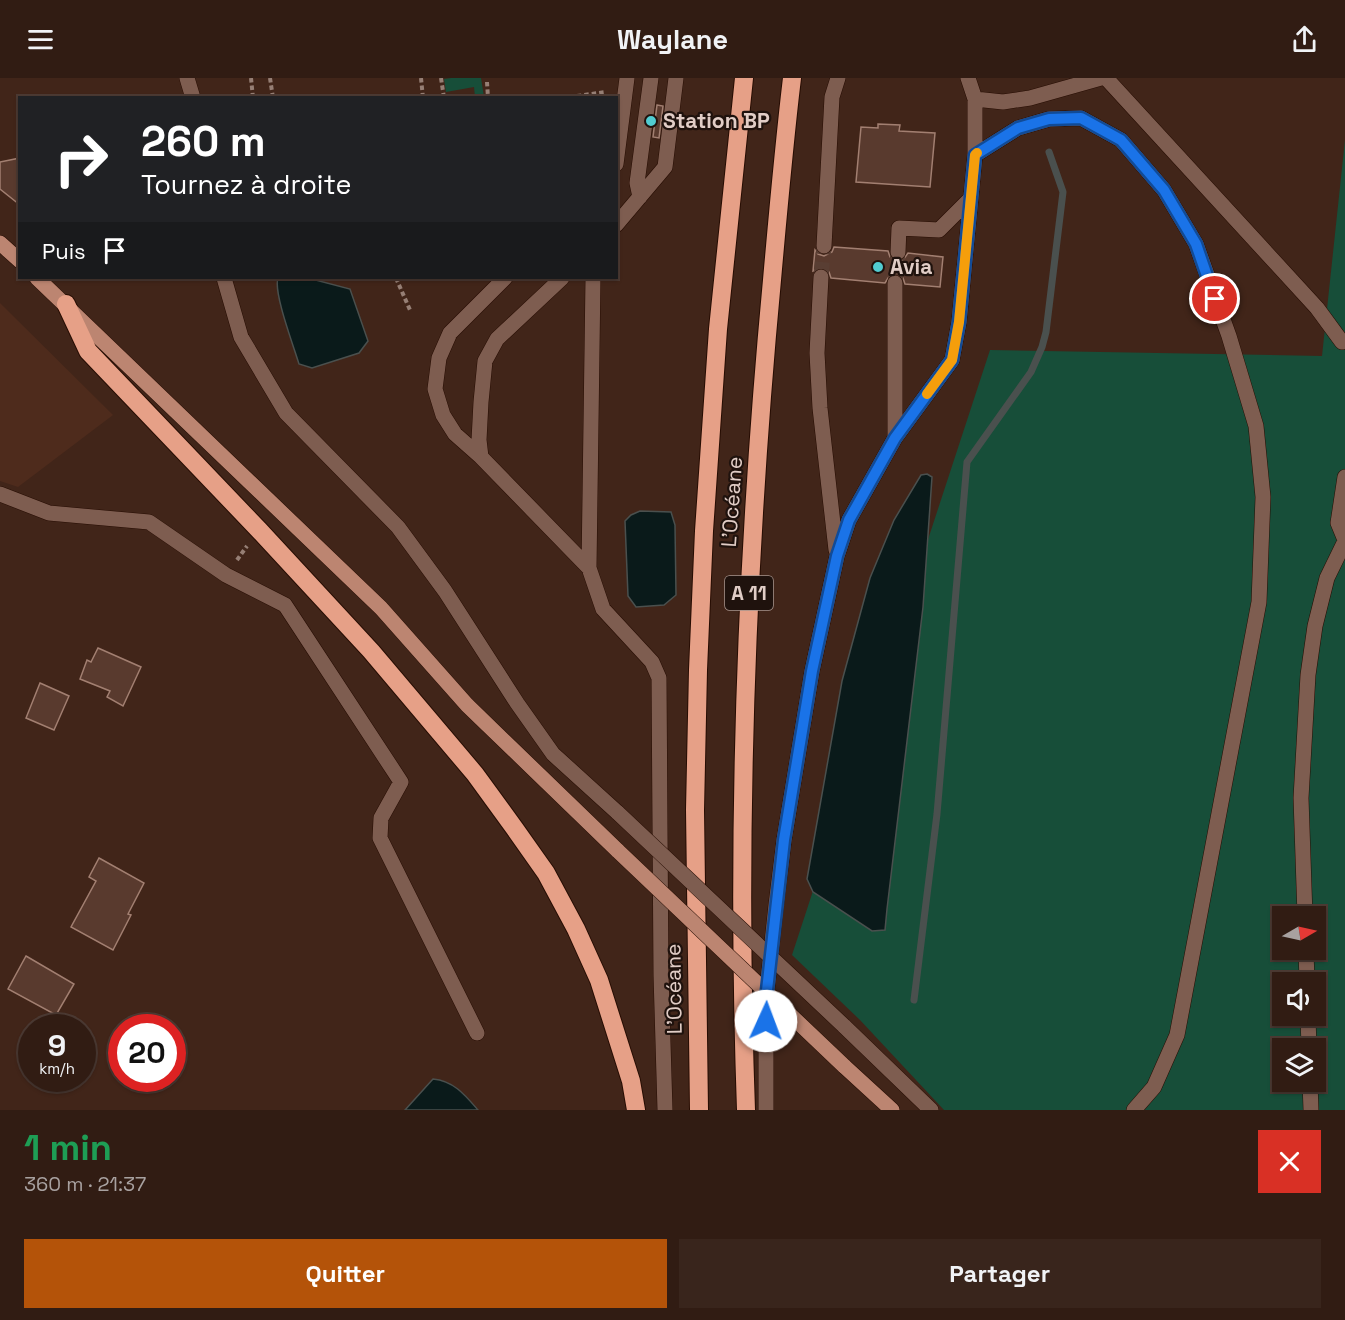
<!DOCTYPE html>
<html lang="fr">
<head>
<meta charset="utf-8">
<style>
	:root { --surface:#311c13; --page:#39251c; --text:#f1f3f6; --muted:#a8a1a0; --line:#4c3a33; --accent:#b45309 }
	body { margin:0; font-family:"Space Grotesk",sans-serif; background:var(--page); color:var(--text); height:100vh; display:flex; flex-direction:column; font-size:22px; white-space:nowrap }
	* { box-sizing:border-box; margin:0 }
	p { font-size:20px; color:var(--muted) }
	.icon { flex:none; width:33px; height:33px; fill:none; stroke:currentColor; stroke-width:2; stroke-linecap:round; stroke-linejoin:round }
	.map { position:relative; height:1032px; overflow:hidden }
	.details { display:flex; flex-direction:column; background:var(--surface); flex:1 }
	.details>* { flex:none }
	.hud { position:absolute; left:18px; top:18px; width:600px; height:183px; border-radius:0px; box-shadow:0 2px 4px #0004,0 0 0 2px var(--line); background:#202124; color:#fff; overflow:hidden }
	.needle { width:39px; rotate:81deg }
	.tools { position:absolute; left:1272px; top:828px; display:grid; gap:12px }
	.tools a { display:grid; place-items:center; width:54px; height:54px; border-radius:0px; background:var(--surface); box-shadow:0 2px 4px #0004,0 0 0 2px var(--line); font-size:30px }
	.speed { position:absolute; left:18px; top:936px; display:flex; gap:12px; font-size:30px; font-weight:700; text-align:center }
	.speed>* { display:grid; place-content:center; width:78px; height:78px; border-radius:50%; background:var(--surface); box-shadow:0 2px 4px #0004,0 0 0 2px var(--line); line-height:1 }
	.speed small { font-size:15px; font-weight:400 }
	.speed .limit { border:9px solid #d22; background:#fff; color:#111 }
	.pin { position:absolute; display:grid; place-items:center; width:51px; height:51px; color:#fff; margin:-26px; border:3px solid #fff; border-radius:50%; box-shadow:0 2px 6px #0007 }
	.me { position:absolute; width:66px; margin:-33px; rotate:2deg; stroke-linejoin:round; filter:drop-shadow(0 0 4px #0008) }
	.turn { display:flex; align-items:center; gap:21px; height:126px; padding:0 24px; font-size:27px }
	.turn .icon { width:78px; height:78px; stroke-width:2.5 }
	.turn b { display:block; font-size:42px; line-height:51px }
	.then { display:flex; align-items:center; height:57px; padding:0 24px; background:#0003; gap:12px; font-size:22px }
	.round { display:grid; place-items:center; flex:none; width:63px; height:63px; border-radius:0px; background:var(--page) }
	.summary { display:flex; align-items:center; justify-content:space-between; height:102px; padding:0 24px }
	h1 { font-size:36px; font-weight:600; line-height:45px; color:#1e9e55 }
	.action { display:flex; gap:12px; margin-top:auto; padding:12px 24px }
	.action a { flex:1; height:69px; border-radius:0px; background:var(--accent); color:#fff; font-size:24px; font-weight:600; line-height:69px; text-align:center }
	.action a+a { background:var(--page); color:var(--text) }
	header { display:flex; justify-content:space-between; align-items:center; height:78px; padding:0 24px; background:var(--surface); font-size:27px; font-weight:600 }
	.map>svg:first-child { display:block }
</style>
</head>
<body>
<header><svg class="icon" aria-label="menu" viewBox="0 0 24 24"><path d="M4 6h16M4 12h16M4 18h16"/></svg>Waylane<svg class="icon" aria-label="share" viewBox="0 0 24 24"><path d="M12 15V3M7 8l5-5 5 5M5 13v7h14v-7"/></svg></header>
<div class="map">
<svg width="1345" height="1032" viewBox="0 0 1345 1032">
	<rect width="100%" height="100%" fill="#412519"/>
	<!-- built -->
	<path fill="#4e2b1c" d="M 0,225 L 113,337 L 18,409 L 0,403 Z"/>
	<!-- green -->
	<path fill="#174e39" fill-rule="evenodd" d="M 451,0 L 481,0 L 484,19 L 475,19 L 474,9 L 446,14 L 444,1 Z
		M 1345,62 L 1345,1032 L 944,1032 L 860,942 L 792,877 L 990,272 L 1322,278 ZM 1282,838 L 1316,838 L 1316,872 L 1282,872 ZM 1282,904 L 1316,904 L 1316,938 L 1282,938 ZM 1282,970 L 1316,970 L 1316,1004 L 1282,1004 Z"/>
	<!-- water -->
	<path fill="#0a1a1a" stroke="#4a504e" stroke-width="1.5" d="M 278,200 L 308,200 L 350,211 L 368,263 L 359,275 L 312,290 L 299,286 C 294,269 273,214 278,200 Z
		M 927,396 L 932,399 L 923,529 L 887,831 L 885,852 L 872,853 L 813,814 L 807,801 L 842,603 L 870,500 L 894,442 L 921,397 Z
		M 640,433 L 671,434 L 675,447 L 676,517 L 664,527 L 636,529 L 628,518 L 625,443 L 631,437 Z
		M 433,1001 C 454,1003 465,1017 478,1032 L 405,1032 Z"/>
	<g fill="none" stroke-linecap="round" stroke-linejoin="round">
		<!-- stream -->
		<path stroke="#4a504e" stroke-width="7" d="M 914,922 L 937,736 L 967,384 L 1031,294 L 1042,269 L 1046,254 L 1063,114 L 1049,74"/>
	</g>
	<!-- building -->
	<path fill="#593a2e" stroke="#a27f71" stroke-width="1.5" d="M 657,27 L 663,28 L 659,60 L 653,59 Z
		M 878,46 L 900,47 L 899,53 L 935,55 L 930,109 L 856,104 L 861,49 L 878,50 Z
		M 20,80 L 20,127 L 0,111 L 0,84 Z
		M 834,169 L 888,173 L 890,179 L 897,184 L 903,182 L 908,175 L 943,179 L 940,209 L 905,206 L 903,200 L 896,195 L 890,197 L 885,205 L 831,200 L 829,194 L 822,189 L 813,193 L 815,172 L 818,176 L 824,178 L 832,174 Z
		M 98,570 L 141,589 L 123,628 L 107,619 L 110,613 L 80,601 L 87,582 L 91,584 Z
		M 40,605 L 69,618 L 54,652 L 26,640 Z
		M 99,780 L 144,805 L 128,836 L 131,837 L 113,872 L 71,849 L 96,803 L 89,799 Z
		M 26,878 L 74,906 L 56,937 L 8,911 Z"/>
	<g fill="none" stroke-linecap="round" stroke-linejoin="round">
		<!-- minor-tunnel -->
		<path stroke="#593e33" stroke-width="15" stroke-dasharray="15 8" stroke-linecap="butt" d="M 821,199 L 824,168
			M 895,205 L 898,174"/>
		<defs>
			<path id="minor" d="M 187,0 L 193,20
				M 1106,0 L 1317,230 L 1342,264
				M 975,21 L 1003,24 L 1030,20 L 1101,0
				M 975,77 L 1018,50 L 1049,41 L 1081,40 L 1121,62 L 1164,112 L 1196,166 L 1229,258 L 1256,348 L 1263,419 L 1259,524 L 1177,957 L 1154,1009 L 1134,1032
				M 616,86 L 627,0
				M 640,119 L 637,105 L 651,0
				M 616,147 L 665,89 L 676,0
				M 824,168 L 832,19 L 838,0
				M 898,174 L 899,150 L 939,152 L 971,120
				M 821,199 L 817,275 L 820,330 L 836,472
				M 224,200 L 241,259 L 286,335 L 398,449 L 445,513 L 517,625 L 553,676 L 618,735
				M 562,200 L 497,261 L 485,283 L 481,324 L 479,362 L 481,379 L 589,490
				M 593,200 L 589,490 L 603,531 L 652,584 L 659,600 L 661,897 L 665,1032
				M 895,360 L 895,205
				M 481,379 L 455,356 L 443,337 L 435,311 L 439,280 L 450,255 L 505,200
				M 1345,399 L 1338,445 L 1345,462
				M 0,416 L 49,435 L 149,444 L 226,497 L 285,527 L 401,704 L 381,740 L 380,760 L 477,955
				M 1305,838 L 1301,720 L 1308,597 L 1315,548 L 1327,500 L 1345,463
				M 1306,872 L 1307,904
				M 1308,938 L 1309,970
				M 844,948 L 931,1032
				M 1310,1004 L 1311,1032
				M 766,1032 L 766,921 L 776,827 L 784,762 L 812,593 L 837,478 L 849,442 L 895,360 L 952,282 L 959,244 L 975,77 L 975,21 L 968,0"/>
			<path id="major" d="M 0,165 L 20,183
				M 37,200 L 381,530 L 467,627 L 618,773
				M 844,988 L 892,1032"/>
			<path id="highway" d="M 66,226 L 88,273 L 259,452 L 371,573 L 475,696 L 515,751 L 546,795 L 576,851 L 599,902 L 631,1003 L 636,1032
				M 699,1032 L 695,732 L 698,592 L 704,453 L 718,251 L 744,0
				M 746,1032 C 736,755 746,478 772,202 C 778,134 784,67 792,0"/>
		</defs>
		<!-- minor casing -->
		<use href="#minor" stroke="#270d03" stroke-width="16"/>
		<!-- major casing -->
		<use href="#major" stroke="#270d03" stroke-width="16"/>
		<!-- highway casing -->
		<use href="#highway" stroke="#270d03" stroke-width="20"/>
		<!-- path -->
		<path stroke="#967f75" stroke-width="4" stroke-dasharray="4.5 3" stroke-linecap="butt" d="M 251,0 L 253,20
			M 270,0 L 273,20
			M 421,0 L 423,20
			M 441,0 L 444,20
			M 487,4 L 488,20
			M 562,20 L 606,14
			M 396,200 L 410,232
			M 237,482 L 247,468"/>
		<!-- minor -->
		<use href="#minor" stroke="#7e5d50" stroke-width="15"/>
		<!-- major -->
		<use href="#major" stroke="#bc8571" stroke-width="15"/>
		<!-- highway -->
		<use href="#highway" stroke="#e6a087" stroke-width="18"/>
		<defs>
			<path id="minor-bridge" d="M 618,735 L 844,948"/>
			<path id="major-bridge" d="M 618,773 L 844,988"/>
		</defs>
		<!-- minor-bridge casing -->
		<use href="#minor-bridge" stroke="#270d03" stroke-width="16" stroke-linecap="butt"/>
		<!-- major-bridge casing -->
		<use href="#major-bridge" stroke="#270d03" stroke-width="16" stroke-linecap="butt"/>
		<!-- minor-bridge -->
		<use href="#minor-bridge" stroke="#7e5d50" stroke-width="15"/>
		<!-- major-bridge -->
		<use href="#major-bridge" stroke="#bc8571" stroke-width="15"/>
	</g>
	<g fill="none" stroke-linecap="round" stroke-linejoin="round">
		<defs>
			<path id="route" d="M 766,943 L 766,921 L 784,762 L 812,593 L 837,478 L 849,442 L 895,360 L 952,282 L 959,244 L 975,77 L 1018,50 L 1049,41 L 1081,40 L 1121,62 L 1164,112 L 1196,166 L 1215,221"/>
		</defs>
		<!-- route casing -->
		<use href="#route" stroke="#114b97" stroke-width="15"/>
		<!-- route -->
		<use href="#route" stroke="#1a73e8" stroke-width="10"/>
		<!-- slow -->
		<path stroke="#f59e0b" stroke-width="10" d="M 927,316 L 952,282 L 959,244 L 975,77 L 977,75"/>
	</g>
	<!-- markers -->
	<g fill="#51ccd1" stroke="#1f120d" stroke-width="2">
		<circle cx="651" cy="43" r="6"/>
		<circle cx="878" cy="189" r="6"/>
	</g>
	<g text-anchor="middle" stroke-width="4.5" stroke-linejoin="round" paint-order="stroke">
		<!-- shield labels -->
		<rect fill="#1f120d" stroke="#a7958e" stroke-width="1.5" x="725" y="498" width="48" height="34" rx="4.5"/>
		<g font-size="20" font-weight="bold" fill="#e1cdc6">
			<text x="749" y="522">A 11</text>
		</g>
		<!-- poi labels -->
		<g font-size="21" font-weight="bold" fill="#e1cdc6" stroke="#1f120d" text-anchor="start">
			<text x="663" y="50">Station BP</text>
			<text x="890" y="196">Avia</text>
		</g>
		<!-- street labels -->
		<g font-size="21" fill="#e1cdc6" stroke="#1f120d">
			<text transform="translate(732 424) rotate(-86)" y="7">L’Océane</text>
			<text transform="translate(674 911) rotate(-91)" y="7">L’Océane</text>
		</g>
	</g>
</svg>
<div class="tools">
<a><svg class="needle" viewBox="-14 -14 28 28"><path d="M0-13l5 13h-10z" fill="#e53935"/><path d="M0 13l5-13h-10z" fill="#a8a1a0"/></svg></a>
<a><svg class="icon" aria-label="sound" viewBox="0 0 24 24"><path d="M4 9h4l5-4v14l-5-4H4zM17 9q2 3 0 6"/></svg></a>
<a><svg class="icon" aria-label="layers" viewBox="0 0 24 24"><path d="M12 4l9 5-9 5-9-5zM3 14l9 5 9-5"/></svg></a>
</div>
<div class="speed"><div>9<small>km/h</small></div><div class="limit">20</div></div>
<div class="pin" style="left:1215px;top:221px;background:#d93025"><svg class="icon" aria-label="arrive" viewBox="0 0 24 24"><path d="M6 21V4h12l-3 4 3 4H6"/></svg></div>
<svg class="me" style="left:766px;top:943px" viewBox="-20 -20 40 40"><circle r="19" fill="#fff"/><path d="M0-13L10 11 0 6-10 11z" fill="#1a73e8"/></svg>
<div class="hud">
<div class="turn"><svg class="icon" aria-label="right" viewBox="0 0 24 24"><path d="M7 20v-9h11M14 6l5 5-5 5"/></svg><div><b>260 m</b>Tournez à droite</div></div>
<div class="then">Puis<svg class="icon" aria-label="arrive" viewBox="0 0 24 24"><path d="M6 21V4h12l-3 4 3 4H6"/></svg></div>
</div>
</div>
<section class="details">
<div class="summary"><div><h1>1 min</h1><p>360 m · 21:37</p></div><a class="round" style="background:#d93025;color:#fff"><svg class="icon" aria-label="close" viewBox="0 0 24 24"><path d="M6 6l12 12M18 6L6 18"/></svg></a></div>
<div class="action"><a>Quitter</a><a>Partager</a></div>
</section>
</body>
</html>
